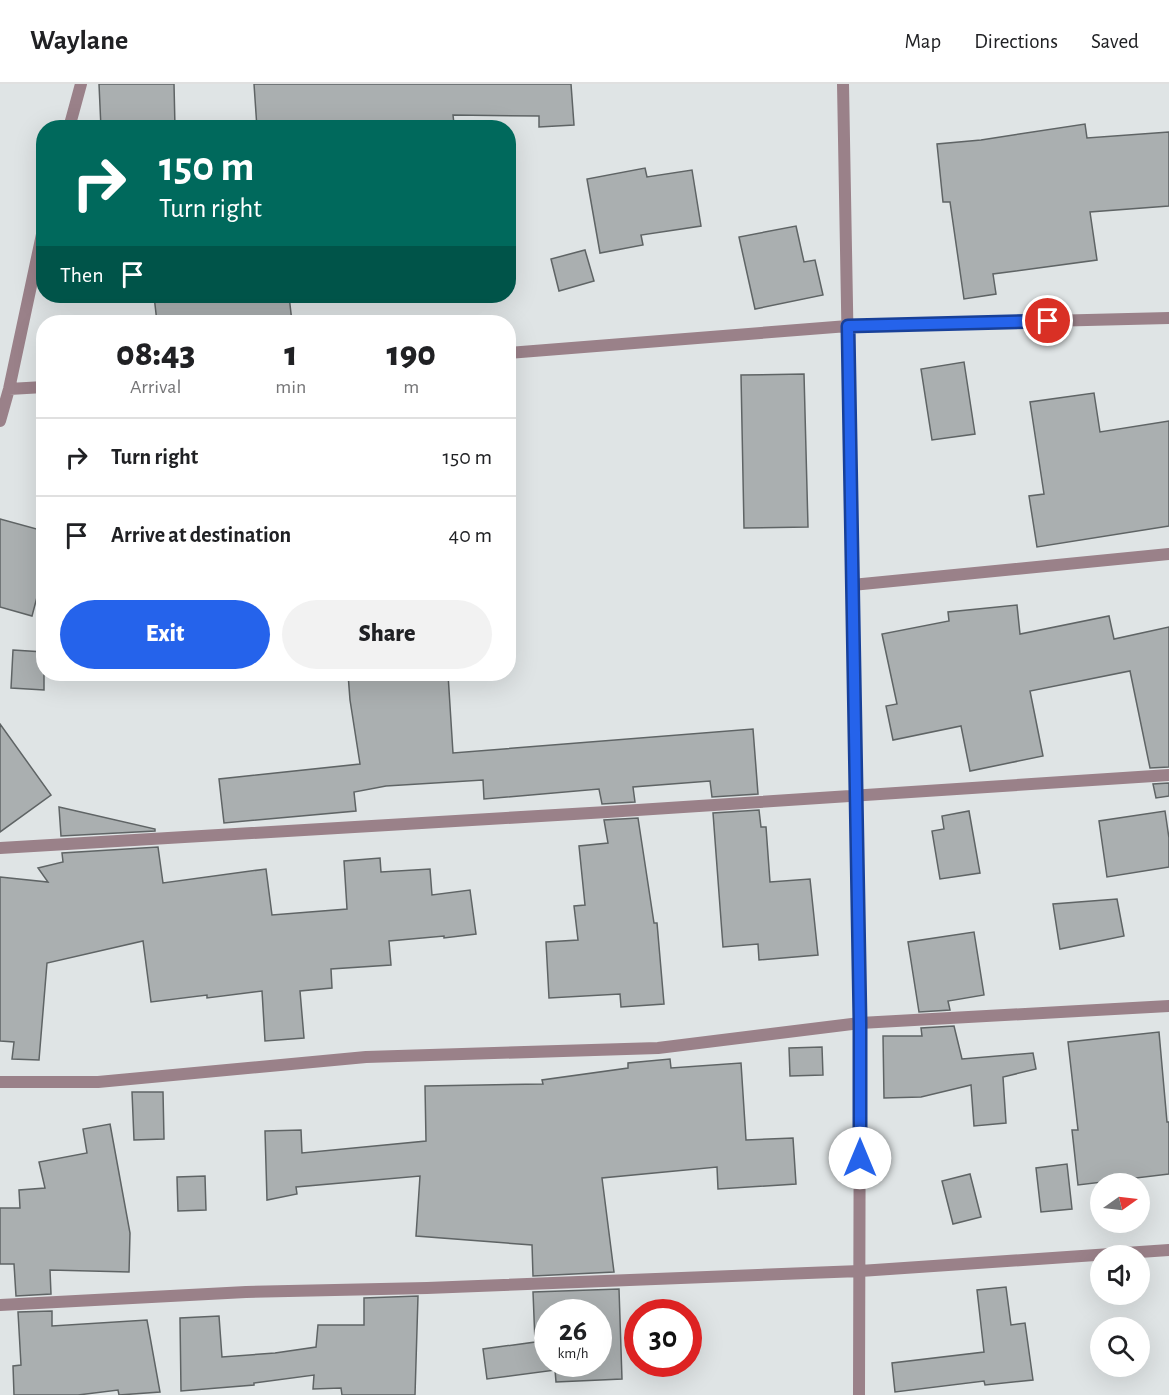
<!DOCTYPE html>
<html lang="en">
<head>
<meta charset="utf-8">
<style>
	:root { --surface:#fff; --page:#f2f2f2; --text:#202124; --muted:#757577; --line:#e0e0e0; --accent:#2563eb }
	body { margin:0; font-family:"Alegreya Sans",sans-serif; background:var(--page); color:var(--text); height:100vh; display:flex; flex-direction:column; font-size:22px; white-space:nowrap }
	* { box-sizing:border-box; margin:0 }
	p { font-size:20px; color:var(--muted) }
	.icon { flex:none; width:33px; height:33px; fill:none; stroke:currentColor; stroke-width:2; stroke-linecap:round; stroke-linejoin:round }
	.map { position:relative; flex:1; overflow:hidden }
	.side { position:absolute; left:36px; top:231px; width:480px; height:366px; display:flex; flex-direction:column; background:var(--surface); border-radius:24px; box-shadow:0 6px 24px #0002 }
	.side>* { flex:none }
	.guide { position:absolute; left:36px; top:36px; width:480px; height:183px; border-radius:24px; box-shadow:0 6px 24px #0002; background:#00695c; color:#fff; overflow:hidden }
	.needle { width:39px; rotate:76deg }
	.buttons { position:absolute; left:1090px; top:1089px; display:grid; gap:12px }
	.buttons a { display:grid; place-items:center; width:60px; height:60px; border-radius:50%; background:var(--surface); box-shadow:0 6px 24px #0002; font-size:30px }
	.speed { position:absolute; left:534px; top:1215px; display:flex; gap:12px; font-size:30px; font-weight:700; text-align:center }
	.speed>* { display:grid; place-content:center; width:78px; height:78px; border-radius:50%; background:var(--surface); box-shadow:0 6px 24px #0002; line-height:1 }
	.speed small { font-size:15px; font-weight:400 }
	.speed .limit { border:9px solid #d22; background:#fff; color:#111 }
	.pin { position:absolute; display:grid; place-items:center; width:51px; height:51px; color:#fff; margin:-26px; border:3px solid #fff; border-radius:50%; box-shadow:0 2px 6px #0007 }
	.me { position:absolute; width:66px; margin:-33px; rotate:0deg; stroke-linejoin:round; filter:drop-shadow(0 0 4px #0008) }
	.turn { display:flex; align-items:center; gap:21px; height:126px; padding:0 24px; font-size:27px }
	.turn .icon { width:78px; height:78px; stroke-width:2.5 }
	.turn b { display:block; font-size:42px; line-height:51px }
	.then { display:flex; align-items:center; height:57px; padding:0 24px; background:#0003; gap:12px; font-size:22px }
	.eta { display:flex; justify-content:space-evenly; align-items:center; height:102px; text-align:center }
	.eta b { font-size:36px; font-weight:800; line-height:42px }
	.primary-button { display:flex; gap:12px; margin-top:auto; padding:12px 24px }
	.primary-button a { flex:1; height:69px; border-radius:36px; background:var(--accent); color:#fff; font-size:24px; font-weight:800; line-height:69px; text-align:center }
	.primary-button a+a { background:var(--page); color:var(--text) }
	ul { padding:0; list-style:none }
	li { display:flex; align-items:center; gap:18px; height:78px; padding:0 24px; border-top:2px solid var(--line) }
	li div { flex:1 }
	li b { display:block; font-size:22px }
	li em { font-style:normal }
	header { display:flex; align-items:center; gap:36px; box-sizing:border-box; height:84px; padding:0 30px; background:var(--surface); border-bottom:2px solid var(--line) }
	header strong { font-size:28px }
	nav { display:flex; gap:33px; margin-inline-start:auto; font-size:21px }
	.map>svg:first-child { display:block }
</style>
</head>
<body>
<header>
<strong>Waylane</strong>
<nav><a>Map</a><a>Directions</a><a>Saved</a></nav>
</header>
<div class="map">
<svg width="1169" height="1311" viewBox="0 0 1169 1311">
	<rect width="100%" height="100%" fill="#dfe4e5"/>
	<!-- building -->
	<path fill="#aaafb0" stroke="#5f6465" stroke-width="1.5" fill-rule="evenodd" d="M 99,0 L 174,0 L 175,44 L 101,44 Z
		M 254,0 L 571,0 L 574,41 L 539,43 L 539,32 L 453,31 L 454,40 L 418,44 L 257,44 Z
		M 1085,40 L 1087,54 L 1169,48 L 1169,122 L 1090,128 L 1097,176 L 993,190 L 996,210 L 964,215 L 950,118 L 943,118 L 937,60 L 981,56 Z
		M 645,84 L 647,93 L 692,86 L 701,142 L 641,151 L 643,161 L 600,169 L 587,95 Z
		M 796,142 L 804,178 L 815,176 L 823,211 L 755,225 L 739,153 Z
		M 585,166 L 594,197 L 559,207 L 551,175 Z
		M 154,212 L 289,212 L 292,238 L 157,238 Z
		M 964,278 L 975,350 L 932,356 L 921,285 Z
		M 804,290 L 808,443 L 744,444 L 741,291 Z
		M 1094,309 L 1100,348 L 1169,337 L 1169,442 L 1037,463 L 1029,412 L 1044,410 L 1030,318 Z
		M 0,435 L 44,447 L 44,487 L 32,532 L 0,523 Z
		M 1017,521 L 1020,550 L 1109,532 L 1114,555 L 1169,543 L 1169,683 L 1150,684 L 1130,587 L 1030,607 L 1043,672 L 970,687 L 961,642 L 893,656 L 886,622 L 897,620 L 882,550 L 949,537 L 948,528 Z
		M 13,566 L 44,568 L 44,606 L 11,604 Z
		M 348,590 L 448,590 L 453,669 L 753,645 L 758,710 L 712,713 L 710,697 L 633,703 L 635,718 L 602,720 L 599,705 L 484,715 L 483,696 L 386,702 L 354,708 L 356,727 L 224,739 L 219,695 L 360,680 L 350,616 Z
		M 0,640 L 51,711 L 0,748 Z
		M 1169,699 L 1169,712 L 1156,714 L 1153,700 Z
		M 59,723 L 155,745 L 155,747 L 61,752 Z
		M 759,726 L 761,743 L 766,743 L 770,798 L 810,795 L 818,871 L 759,876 L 758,860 L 723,863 L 713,729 Z
		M 969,727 L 980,789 L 940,795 L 932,747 L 944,745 L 942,732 Z
		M 1165,727 L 1169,754 L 1169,783 L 1107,793 L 1099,737 Z
		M 638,734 L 654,839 L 657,839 L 664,920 L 621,923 L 620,910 L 549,914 L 546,858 L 578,856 L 574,822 L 585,821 L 579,762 L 608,759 L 604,736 Z
		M 158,763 L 163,799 L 266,785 L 272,831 L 347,825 L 344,777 L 380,774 L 381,788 L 430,785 L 432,811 L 470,806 L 476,850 L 444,854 L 444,852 L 389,857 L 391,881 L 331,885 L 332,904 L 300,907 L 304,954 L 265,957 L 262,907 L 207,914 L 207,911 L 151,918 L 143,857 L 47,879 L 39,976 L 12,975 L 14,958 L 0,957 L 0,793 L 48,798 L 38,784 L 63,778 L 62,769 Z
		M 1117,815 L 1124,852 L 1060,865 L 1053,820 Z
		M 974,848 L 984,911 L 948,917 L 950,926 L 919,928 L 908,858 Z
		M 954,942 L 962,975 L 1033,969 L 1036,985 L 1003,993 L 1006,1039 L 974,1042 L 971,1001 L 921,1013 L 884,1014 L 883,952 L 922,952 L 921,944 Z
		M 1159,948 L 1167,1038 L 1169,1038 L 1169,1090 L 1078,1101 L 1072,1046 L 1078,1046 L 1068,958 Z
		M 822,963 L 823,991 L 790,992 L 789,964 Z
		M 670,975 L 671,984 L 741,979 L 746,1056 L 793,1054 L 796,1100 L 718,1105 L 717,1083 L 602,1094 L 614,1188 L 533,1192 L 532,1161 L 416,1152 L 420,1092 L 296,1103 L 297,1110 L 267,1116 L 265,1047 L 301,1046 L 302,1069 L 426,1057 L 425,1002 L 543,1000 L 542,996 L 628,984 L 628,979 Z
		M 132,1008 L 163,1008 L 164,1055 L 134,1056 Z
		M 110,1040 L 130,1149 L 129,1188 L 50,1186 L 51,1210 L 16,1212 L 14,1180 L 0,1180 L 0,1124 L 20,1124 L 19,1106 L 45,1104 L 39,1078 L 87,1069 L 83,1045 Z
		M 1067,1080 L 1072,1125 L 1041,1128 L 1036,1084 Z
		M 970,1090 L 981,1133 L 953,1140 L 942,1097 Z
		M 205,1092 L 206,1126 L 178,1127 L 177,1093 Z
		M 1006,1203 L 1011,1241 L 1025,1239 L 1033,1296 L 985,1301 L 984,1297 L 895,1308 L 892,1279 L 984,1268 L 977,1206 Z
		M 619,1205 L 622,1295 L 556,1298 L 555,1286 L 487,1295 L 483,1265 L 535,1258 L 533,1208 ZM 548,1228 L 598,1228 L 598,1280 L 548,1280 Z
		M 418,1212 L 415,1311 L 342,1311 L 341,1304 L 313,1305 L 314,1291 L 254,1299 L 254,1301 L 181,1307 L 180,1234 L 219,1232 L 222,1273 L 275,1269 L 316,1263 L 318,1241 L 364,1241 L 364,1214 Z
		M 52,1227 L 52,1242 L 147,1236 L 160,1308 L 119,1311 L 118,1306 L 78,1311 L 14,1311 L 13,1282 L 21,1281 L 18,1228 Z"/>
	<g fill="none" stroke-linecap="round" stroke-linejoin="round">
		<!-- minor -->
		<path stroke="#9a8189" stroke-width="12" d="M 843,0 L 860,939 L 859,1311
			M 69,44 L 81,0
			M 508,269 L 848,242 L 1169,234
			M 9,305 L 44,303
			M 0,337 L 9,305 L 44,141
			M 852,501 L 1169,470
			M 0,764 L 607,728 L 1169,691
			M 0,998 L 98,998 L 366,973 L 658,964 L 860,939 L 1169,922
			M 0,1221 L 246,1208 L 427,1204 L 860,1187 L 1169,1166"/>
	</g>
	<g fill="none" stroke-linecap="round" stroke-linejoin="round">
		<defs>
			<path id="route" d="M 860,1074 L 860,939 L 848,242 L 1048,237"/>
		</defs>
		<!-- route casing -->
		<use href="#route" stroke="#184099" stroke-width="15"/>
		<!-- route -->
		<use href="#route" stroke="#2563eb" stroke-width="10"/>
	</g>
</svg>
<div class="buttons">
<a><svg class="needle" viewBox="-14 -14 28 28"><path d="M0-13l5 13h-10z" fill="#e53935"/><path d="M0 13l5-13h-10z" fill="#757577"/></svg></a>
<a><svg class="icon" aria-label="sound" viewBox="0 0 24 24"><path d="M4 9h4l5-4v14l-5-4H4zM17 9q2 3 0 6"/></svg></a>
<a><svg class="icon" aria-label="search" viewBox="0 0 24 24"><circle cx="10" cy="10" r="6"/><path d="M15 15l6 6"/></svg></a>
</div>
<div class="speed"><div>26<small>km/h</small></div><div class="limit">30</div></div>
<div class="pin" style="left:1048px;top:237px;background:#d93025"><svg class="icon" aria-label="arrive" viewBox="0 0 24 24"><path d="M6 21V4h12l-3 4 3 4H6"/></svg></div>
<svg class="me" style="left:860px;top:1074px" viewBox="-20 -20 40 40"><circle r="19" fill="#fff"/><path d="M0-13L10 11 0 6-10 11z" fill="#2563eb"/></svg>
<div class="guide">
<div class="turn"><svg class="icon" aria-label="right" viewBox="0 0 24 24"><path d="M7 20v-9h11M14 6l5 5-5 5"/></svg><div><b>150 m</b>Turn right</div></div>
<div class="then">Then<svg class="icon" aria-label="arrive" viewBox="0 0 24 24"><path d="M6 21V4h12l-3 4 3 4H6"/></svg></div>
</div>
<section class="side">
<div class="eta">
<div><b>08:43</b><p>Arrival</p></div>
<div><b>1</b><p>min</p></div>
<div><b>190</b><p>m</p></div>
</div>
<ul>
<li><svg class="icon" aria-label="right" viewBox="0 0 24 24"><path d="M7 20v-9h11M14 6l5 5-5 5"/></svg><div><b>Turn right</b></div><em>150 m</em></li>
<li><svg class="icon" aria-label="arrive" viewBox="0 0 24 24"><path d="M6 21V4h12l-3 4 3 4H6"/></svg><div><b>Arrive at destination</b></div><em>40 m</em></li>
</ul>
<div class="primary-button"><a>Exit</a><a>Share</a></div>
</section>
</div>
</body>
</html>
